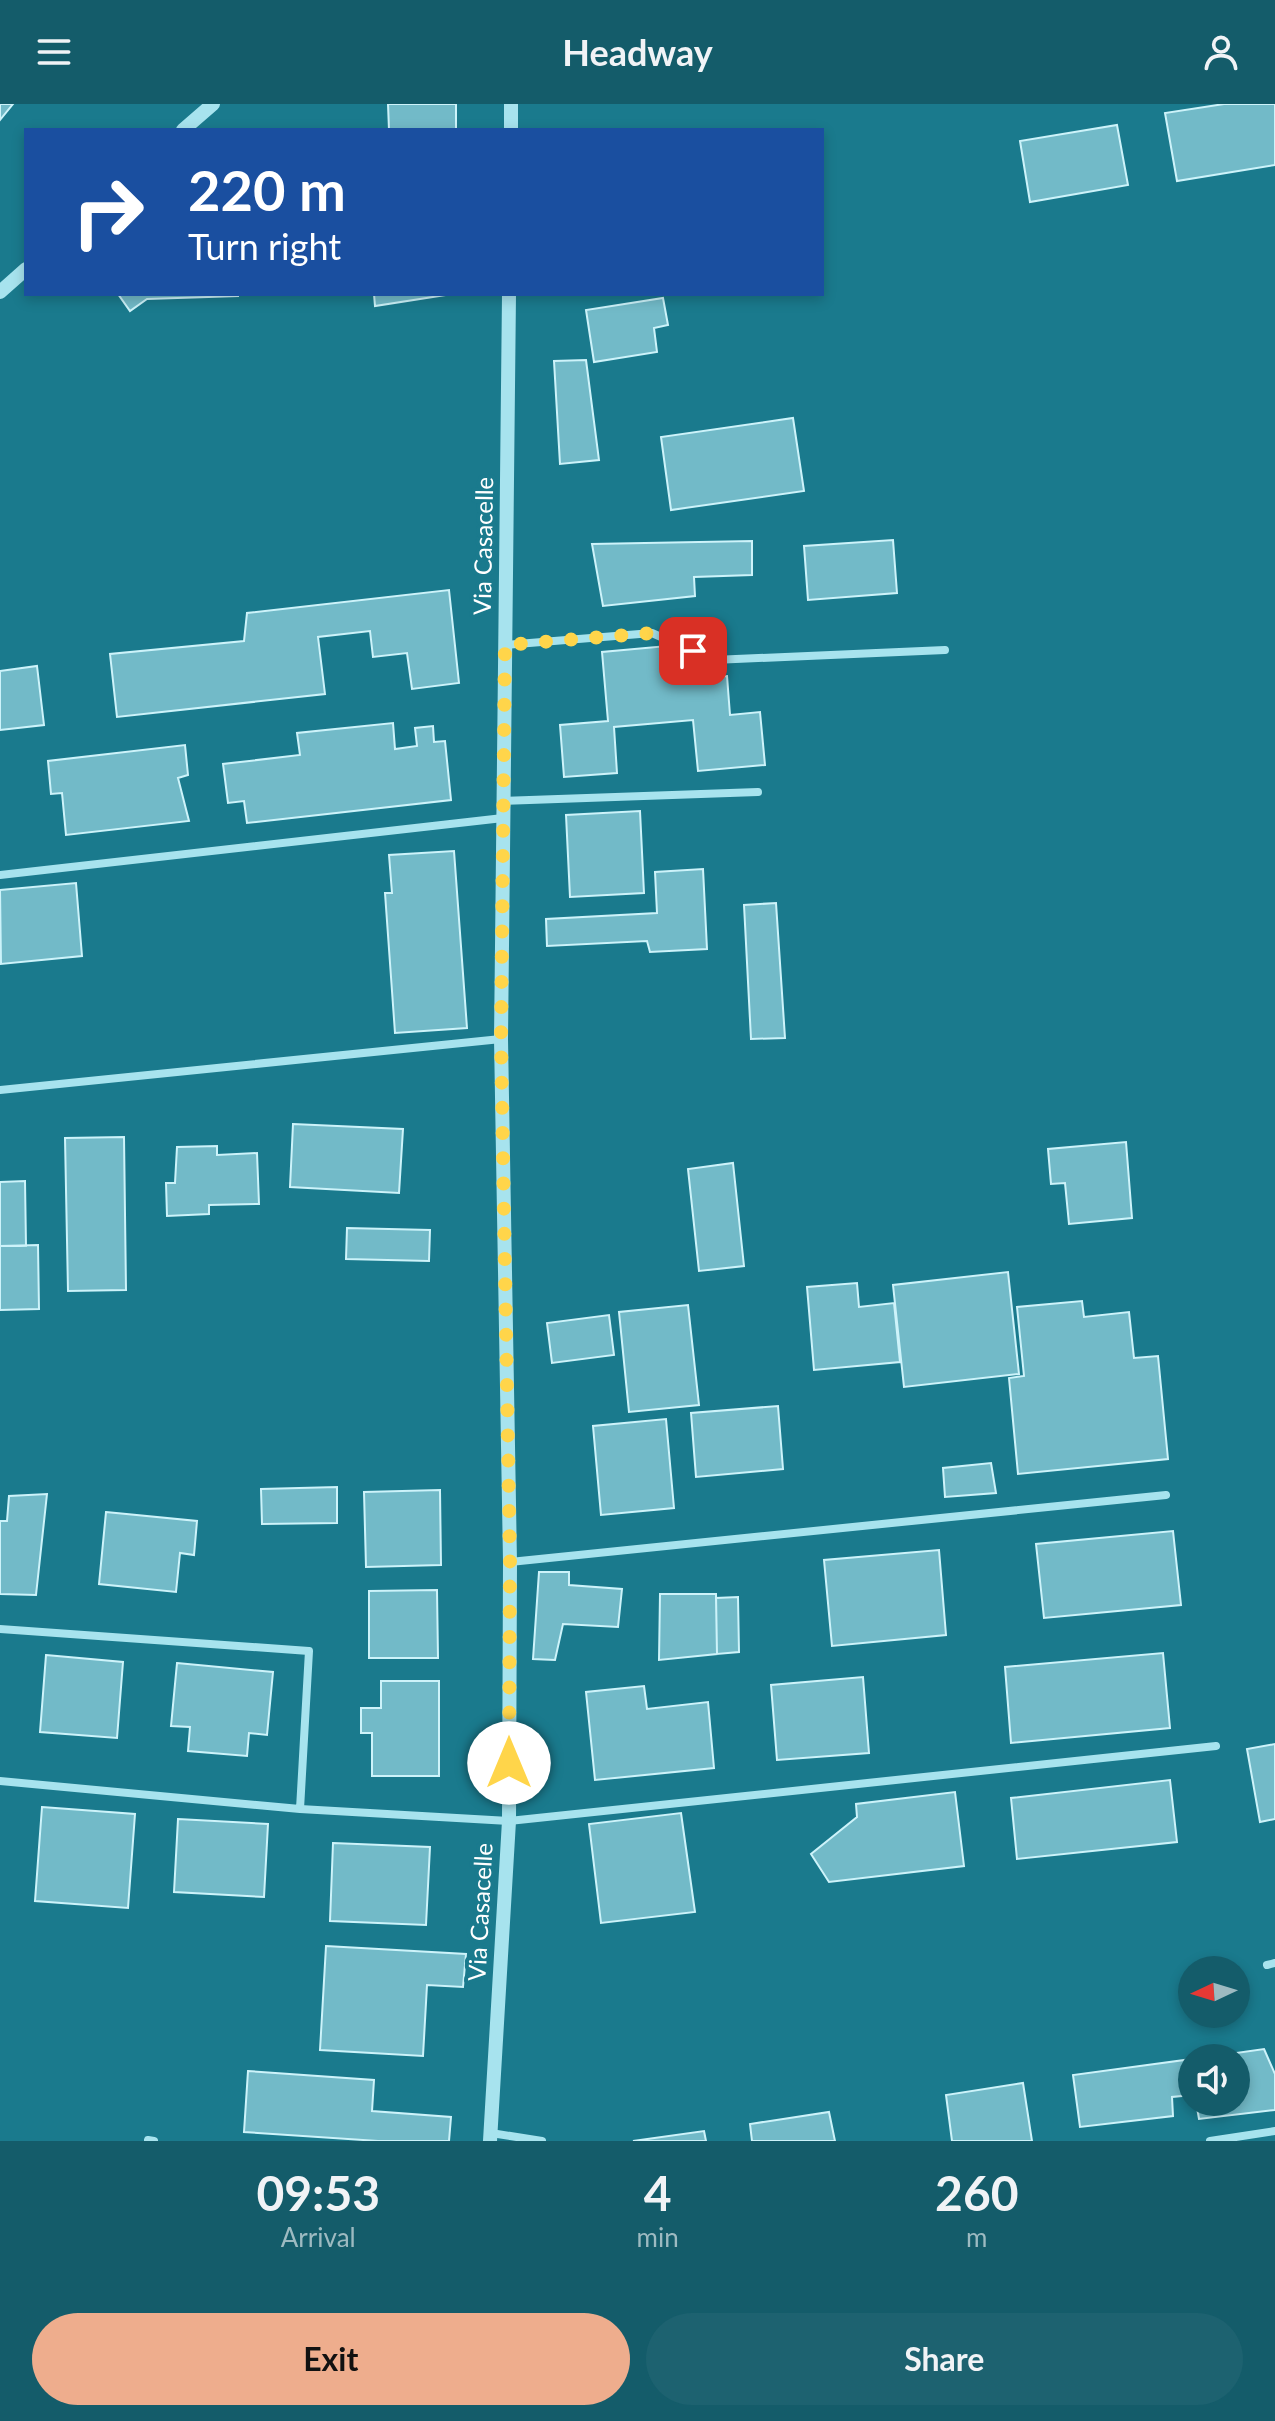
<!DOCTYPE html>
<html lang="en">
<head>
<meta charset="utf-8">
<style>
	:root { --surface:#145c6a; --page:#1d6270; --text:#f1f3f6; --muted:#9dbac1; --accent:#eead8d }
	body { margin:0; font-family:Lato,sans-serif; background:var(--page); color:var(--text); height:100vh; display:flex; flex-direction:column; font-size:30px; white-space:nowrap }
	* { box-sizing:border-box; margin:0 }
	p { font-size:26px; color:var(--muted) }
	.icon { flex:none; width:44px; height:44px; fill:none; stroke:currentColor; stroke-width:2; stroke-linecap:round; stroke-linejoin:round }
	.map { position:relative; height:2037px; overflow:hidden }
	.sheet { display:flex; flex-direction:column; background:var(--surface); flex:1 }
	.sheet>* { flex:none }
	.top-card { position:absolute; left:24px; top:24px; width:800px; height:168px; border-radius:0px; box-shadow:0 4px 12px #0003; background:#1a4fa0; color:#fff; overflow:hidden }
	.needle { width:52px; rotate:266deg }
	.buttons { position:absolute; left:1178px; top:1852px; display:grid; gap:16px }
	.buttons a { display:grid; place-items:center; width:72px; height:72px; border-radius:50%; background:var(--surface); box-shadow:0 4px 12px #0003; font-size:40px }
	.pin { position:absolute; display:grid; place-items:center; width:68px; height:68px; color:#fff; margin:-34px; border-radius:16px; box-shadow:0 4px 12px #0006 }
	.me { position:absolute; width:88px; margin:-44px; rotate:0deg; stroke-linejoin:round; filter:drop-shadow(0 0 6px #0008) }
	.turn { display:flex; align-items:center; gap:28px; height:168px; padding:0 32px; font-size:36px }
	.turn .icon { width:104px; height:104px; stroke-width:2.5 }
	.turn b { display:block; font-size:56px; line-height:68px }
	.eta { display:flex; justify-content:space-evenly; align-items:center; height:136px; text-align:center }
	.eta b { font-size:48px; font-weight:700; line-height:56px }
	.action { display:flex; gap:16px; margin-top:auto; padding:16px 32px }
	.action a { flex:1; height:92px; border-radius:48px; background:var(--accent); color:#111; font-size:32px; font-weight:700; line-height:92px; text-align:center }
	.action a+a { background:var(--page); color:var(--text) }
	header { display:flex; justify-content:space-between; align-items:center; height:104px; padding:0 32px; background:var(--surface); font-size:36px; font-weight:700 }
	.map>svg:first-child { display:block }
</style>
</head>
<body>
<header><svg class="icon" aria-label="menu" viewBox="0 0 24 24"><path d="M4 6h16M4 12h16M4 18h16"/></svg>Headway<svg class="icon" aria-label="person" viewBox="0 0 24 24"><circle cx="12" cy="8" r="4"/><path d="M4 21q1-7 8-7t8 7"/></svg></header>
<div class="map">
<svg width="1275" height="2037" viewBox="0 0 1275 2037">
	<rect width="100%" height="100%" fill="#1a7a8d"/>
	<!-- building -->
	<path fill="#72bac8" stroke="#cdf3fa" stroke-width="2" d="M 0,0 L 13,0 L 0,16 Z
		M 388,0 L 456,0 L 456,26 L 389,26 Z
		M 1224,0 L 1275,0 L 1275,61 L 1177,77 L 1165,9 Z
		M 1117,21 L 1128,81 L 1030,98 L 1020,37 Z
		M 118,190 L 238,190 L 238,192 L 147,195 L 130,207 Z
		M 374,190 L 452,190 L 375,202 Z
		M 663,194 L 668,221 L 654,224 L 657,248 L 594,258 L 586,206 Z
		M 586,256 L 599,356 L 560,360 L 554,257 Z
		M 793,314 L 804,387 L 671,406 L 661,333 Z
		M 893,436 L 897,489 L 808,496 L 804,442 Z
		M 752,437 L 752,471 L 694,473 L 695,492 L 603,502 L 592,440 Z
		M 449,486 L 459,579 L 412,585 L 407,549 L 373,553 L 370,527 L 318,533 L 325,590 L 117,613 L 110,550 L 244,537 L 247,509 Z
		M 667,542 L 670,577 L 727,572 L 730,611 L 760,608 L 765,661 L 698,667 L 693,616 L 614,623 L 617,669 L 564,673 L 560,621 L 608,617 L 602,548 Z
		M 37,562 L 44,621 L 0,626 L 0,567 Z
		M 393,619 L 395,645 L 417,642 L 415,624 L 433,622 L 434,638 L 445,637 L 451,696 L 247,719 L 244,697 L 228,699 L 223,660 L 300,651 L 297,629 Z
		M 185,641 L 188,671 L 178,674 L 189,717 L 66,731 L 62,689 L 51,690 L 48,657 Z
		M 640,707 L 644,789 L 570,793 L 566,711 Z
		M 454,747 L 467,924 L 395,929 L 385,789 L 392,789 L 389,751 Z
		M 703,765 L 707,845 L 650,848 L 647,837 L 547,842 L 546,815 L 657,809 L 655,768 Z
		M 76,779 L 82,852 L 1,860 L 0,786 Z
		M 776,799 L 785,934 L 751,935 L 744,801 Z
		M 293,1020 L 403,1025 L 399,1089 L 290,1083 Z
		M 124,1033 L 126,1186 L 68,1187 L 65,1034 Z
		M 1126,1038 L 1132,1114 L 1069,1120 L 1065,1079 L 1051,1080 L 1048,1045 Z
		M 217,1042 L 217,1051 L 257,1049 L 259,1100 L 209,1101 L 209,1110 L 167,1112 L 166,1079 L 175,1079 L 177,1043 Z
		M 733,1059 L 744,1162 L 699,1167 L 688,1065 Z
		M 25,1077 L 26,1142 L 0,1142 L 0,1078 Z
		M 347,1124 L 430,1126 L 429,1157 L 346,1155 Z
		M 38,1141 L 39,1205 L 0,1206 L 0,1142 Z
		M 1008,1168 L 1019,1270 L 904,1283 L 893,1181 Z
		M 857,1179 L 859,1203 L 894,1199 L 900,1258 L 814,1266 L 807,1183 Z
		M 1082,1197 L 1084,1213 L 1129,1208 L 1134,1254 L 1158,1252 L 1168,1355 L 1018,1370 L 1009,1274 L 1024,1272 L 1017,1203 Z
		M 688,1201 L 699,1301 L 629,1308 L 619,1208 Z
		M 609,1211 L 614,1251 L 552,1259 L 547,1219 Z
		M 778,1302 L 783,1365 L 696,1373 L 691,1309 Z
		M 666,1315 L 674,1404 L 601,1411 L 593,1322 Z
		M 991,1359 L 996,1389 L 945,1393 L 943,1364 Z
		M 337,1383 L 337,1419 L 262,1420 L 261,1385 Z
		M 440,1386 L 441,1461 L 366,1463 L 364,1388 Z
		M 47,1390 L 36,1491 L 0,1490 L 0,1417 L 7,1417 L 9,1392 Z
		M 106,1408 L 197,1417 L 194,1451 L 180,1449 L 176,1488 L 99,1480 Z
		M 1173,1427 L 1181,1501 L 1044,1514 L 1036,1440 Z
		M 939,1446 L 946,1531 L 832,1542 L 824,1456 Z
		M 539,1468 L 569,1468 L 569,1481 L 622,1485 L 618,1523 L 563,1520 L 555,1556 L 533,1555 Z
		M 437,1486 L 438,1554 L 369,1554 L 369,1487 Z
		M 660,1490 L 716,1490 L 717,1550 L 659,1556 Z
		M 738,1493 L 739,1548 L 717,1550 L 716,1494 Z
		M 1163,1549 L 1170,1624 L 1011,1639 L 1005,1563 Z
		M 46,1551 L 123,1558 L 117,1634 L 40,1628 Z
		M 177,1559 L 273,1568 L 267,1631 L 249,1629 L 247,1652 L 188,1647 L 190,1623 L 171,1622 Z
		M 863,1573 L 869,1649 L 777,1656 L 771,1581 Z
		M 381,1577 L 439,1577 L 439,1672 L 372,1672 L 372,1629 L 361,1629 L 361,1604 L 381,1604 Z
		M 644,1582 L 647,1605 L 708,1598 L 714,1664 L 595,1676 L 586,1588 Z
		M 1275,1640 L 1275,1715 L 1260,1718 L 1247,1645 Z
		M 1170,1676 L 1177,1738 L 1017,1755 L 1011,1694 Z
		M 955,1688 L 964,1762 L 829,1778 L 811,1750 L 857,1713 L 856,1700 Z
		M 42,1703 L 135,1710 L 128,1804 L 35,1797 Z
		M 681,1709 L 695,1808 L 601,1819 L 589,1720 Z
		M 178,1715 L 268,1720 L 264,1793 L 174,1788 Z
		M 333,1739 L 430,1743 L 426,1821 L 330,1817 Z
		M 326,1842 L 466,1850 L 463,1883 L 427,1881 L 423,1952 L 320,1946 Z
		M 1264,1945 L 1275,1970 L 1275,2006 L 1199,2015 L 1196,1998 L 1236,1998 L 1236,1954 L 1201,1954 Z
		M 1192,1955 L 1192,1991 L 1172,1993 L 1173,2012 L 1080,2023 L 1073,1971 Z
		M 248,1967 L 374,1976 L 372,2007 L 451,2013 L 449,2037 L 378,2037 L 244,2028 Z
		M 1023,1979 L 1032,2037 L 952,2037 L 946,1991 Z
		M 829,2008 L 835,2037 L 752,2037 L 750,2020 Z
		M 704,2027 L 706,2037 L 633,2037 Z"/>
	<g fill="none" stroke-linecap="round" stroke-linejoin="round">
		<!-- minor -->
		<path stroke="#a7e3ee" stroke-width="8" d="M 505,541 L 652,529 L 713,556 L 945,546
			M 503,697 L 758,688
			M 0,771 L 503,714
			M 0,986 L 501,935
			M 510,1458 L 1166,1391
			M 0,1525 L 309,1547 L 300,1705
			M 0,1677 L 300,1705 L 509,1717 L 1216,1642
			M 1267,1861 L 1275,1859
			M 491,2029 L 542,2037
			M 148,2036 L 154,2037
			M 1210,2037 L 1275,2027"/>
		<!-- tertiary -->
		<path stroke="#a7e3ee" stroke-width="14" d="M 183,26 L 213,0
			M 511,26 L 511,0
			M 0,188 L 26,165
			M 490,2037 L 509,1717 L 510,1458 L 501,935 L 509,190"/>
	</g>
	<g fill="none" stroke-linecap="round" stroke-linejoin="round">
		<!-- route -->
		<path stroke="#ffd54a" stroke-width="14" stroke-dasharray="0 25.2" d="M 509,1659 L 510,1458 L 501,935 L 505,541 L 652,529 L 693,547"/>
	</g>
	<g text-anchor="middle" stroke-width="8" stroke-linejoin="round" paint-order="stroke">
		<!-- street labels -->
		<g font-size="24" fill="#fff" stroke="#1a7a8d">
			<text transform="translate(484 442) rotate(-89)" y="8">Via Casacelle</text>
			<text transform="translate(481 1808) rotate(-87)" y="8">Via Casacelle</text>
		</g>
	</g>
</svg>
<div class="buttons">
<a><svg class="needle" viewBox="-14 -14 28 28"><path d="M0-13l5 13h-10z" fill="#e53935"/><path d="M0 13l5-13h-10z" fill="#9dbac1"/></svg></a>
<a><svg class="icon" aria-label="sound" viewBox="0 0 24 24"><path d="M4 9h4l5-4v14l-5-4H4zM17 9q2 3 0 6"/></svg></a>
</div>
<div class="pin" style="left:693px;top:547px;background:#d93025"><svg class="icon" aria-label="arrive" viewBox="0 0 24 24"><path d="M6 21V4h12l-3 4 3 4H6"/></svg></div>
<svg class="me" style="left:509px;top:1659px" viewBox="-20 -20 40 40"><circle r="19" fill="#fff"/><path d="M0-13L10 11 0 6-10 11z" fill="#ffd54a"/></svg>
<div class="top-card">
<div class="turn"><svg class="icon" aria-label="right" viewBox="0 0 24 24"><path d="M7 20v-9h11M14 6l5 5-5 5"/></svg><div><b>220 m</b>Turn right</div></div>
</div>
</div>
<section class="sheet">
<div class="eta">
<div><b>09:53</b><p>Arrival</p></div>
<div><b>4</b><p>min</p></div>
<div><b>260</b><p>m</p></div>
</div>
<div class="action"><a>Exit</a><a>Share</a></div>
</section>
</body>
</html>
